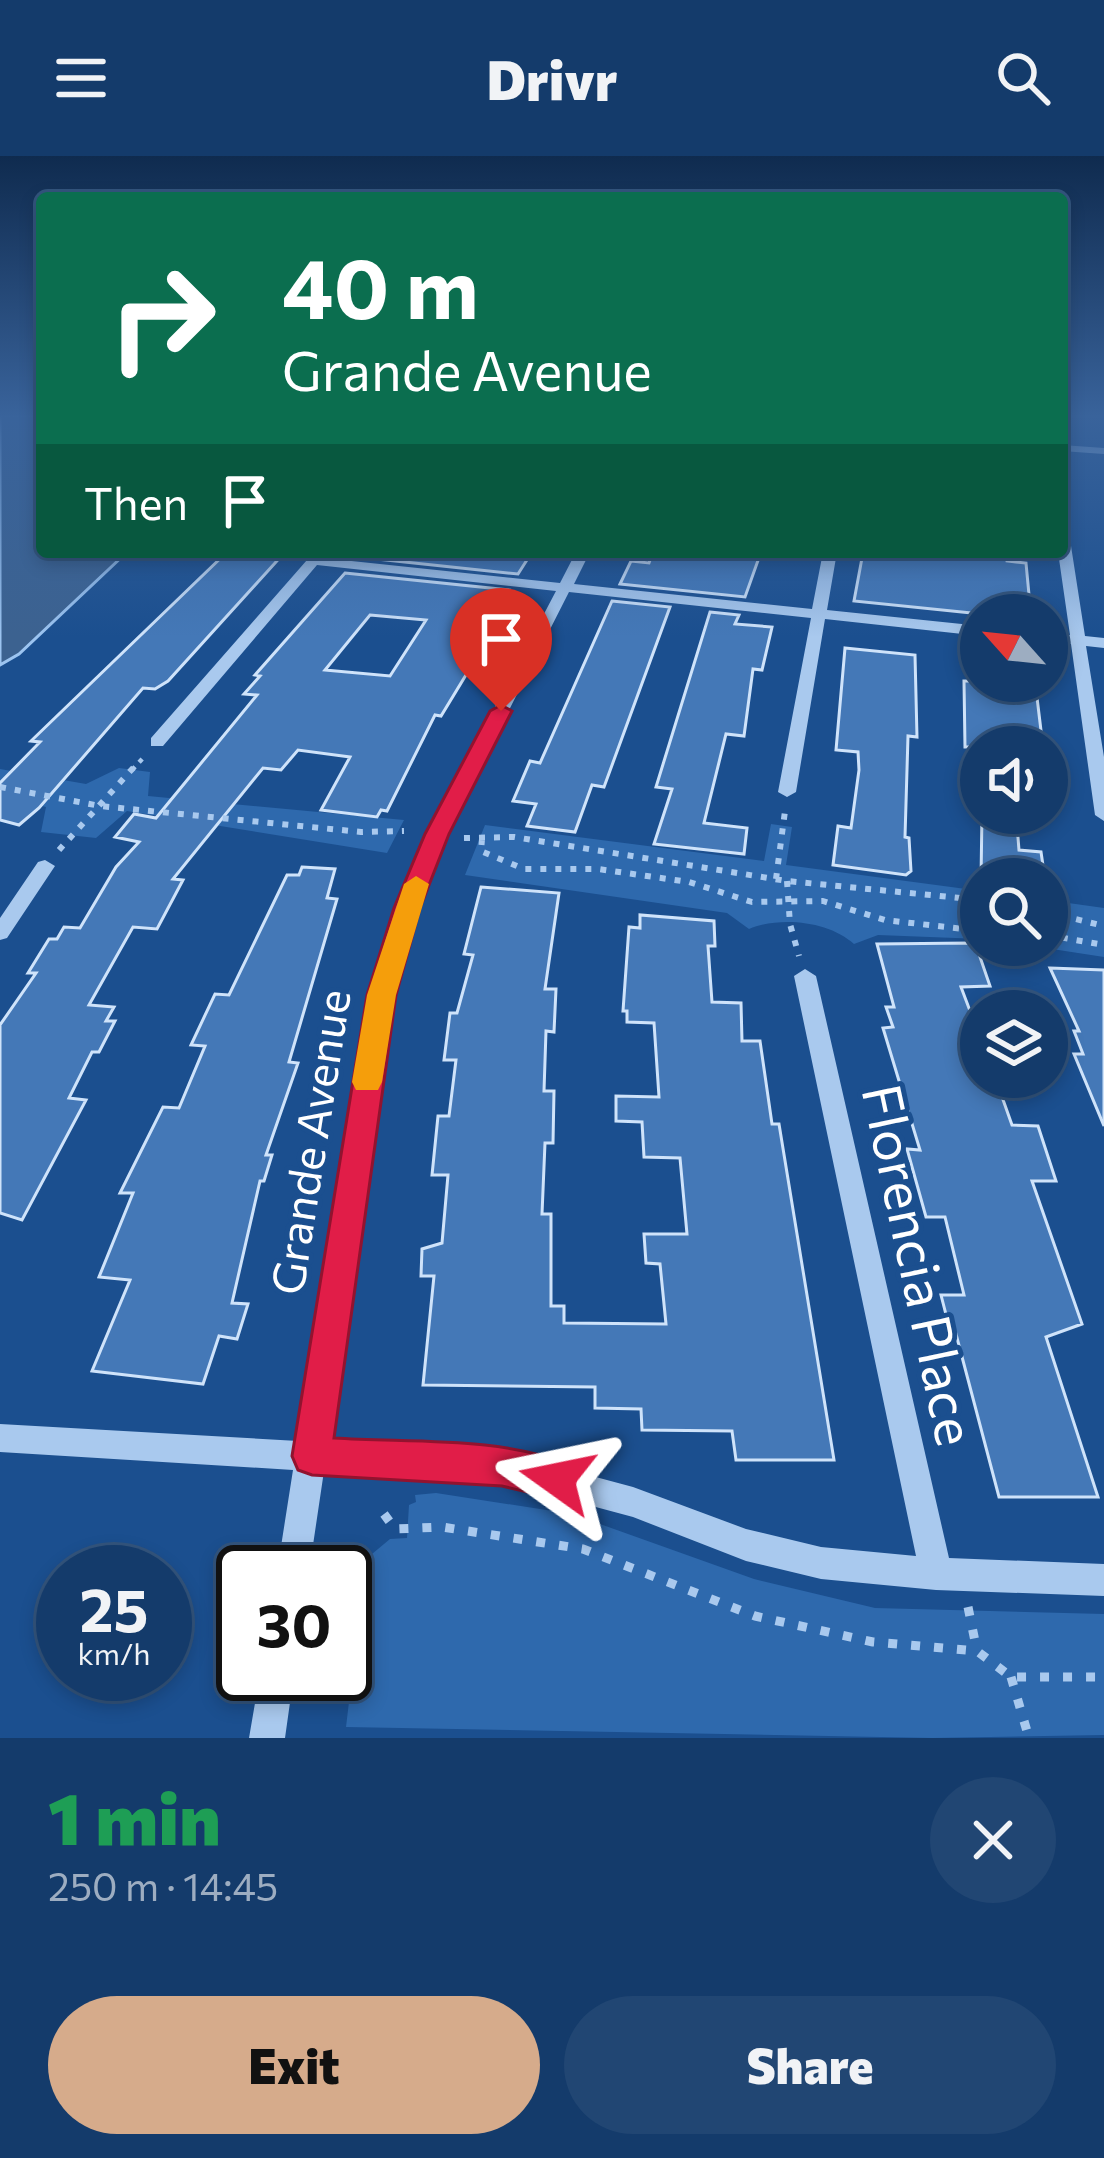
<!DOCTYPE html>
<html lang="en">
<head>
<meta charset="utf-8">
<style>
	:root { --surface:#143b6b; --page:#214673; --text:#f1f3f6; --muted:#9dadc1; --line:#33557e; --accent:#d6ab8b }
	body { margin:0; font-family:Commissioner,sans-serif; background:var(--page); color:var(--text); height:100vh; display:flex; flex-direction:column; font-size:45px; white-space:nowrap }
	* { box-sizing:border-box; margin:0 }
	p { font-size:39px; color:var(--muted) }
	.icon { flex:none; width:66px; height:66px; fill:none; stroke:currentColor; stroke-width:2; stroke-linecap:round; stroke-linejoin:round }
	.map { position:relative; height:1582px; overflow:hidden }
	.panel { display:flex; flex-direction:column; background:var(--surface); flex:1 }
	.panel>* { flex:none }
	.hud { position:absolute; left:36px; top:36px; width:1032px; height:366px; border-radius:12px; box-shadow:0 6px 18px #0003,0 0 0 3px var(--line); background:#0b6e4f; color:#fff; overflow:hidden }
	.needle { width:78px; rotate:297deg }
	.buttons { position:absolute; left:960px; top:438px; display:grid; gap:24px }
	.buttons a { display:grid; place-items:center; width:108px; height:108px; border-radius:50%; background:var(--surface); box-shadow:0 6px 18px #0003,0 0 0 3px var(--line); font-size:60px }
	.speed { position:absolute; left:36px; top:1389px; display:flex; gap:24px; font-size:60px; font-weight:700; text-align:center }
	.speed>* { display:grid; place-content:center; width:156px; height:156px; border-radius:50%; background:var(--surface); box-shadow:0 6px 18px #0003,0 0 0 3px var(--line); line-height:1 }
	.speed small { font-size:30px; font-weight:400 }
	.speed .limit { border:6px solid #111; border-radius:18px; background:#fff; color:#111 }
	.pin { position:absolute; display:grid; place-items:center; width:102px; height:102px; color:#fff; margin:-123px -51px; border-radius:50% 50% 50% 0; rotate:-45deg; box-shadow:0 0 12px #0007 }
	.pin .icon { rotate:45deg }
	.me { position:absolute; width:132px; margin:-66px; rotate:282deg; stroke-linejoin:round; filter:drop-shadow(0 0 9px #0008) }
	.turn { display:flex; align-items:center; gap:42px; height:252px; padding:0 48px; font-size:54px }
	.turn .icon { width:156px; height:156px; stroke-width:2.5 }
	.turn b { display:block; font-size:84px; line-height:102px }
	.then { display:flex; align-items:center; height:114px; padding:0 48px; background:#0003; gap:24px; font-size:45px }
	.round { display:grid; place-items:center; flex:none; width:126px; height:126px; border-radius:63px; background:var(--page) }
	.head { display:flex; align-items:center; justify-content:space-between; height:204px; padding:0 48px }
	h1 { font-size:72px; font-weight:800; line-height:90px; color:#1e9e55 }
	.button { display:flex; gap:24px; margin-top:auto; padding:24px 48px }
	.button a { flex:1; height:138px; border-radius:72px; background:var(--accent); color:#111; font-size:48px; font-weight:800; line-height:138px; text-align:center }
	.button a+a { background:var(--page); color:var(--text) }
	header { display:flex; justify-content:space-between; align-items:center; height:156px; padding:0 48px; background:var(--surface); font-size:54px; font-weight:800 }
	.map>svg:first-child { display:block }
</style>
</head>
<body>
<header><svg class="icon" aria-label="menu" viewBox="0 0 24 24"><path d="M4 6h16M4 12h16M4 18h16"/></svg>Drivr<svg class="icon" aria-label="search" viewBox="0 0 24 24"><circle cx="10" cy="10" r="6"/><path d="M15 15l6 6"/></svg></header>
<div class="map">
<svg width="1104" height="1582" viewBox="0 0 1104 1582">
	<rect width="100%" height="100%" fill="#1b4f8f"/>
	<!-- green -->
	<path fill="#2e69ad" d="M 119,612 L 150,616 L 148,640 L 404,664 L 387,697 L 127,655 L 96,682 L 41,676 L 46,651 L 0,639 L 0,613 L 86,628 Z
		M 771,668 L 792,671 L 786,709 L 981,735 L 981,783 L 878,779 L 854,788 C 829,765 780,760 749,773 L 727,757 L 465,719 L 485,669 L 764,705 Z
		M 1047,744 L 1104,752 L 1104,801 L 1026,789 L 1047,789 Z
		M 436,1337 L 572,1358 L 754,1423 L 875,1452 L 1104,1458 L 1104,1579 L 933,1582 L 346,1571 L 366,1403 L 390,1383 L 407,1382 L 409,1349 L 416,1346 L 415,1339 Z"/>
	<!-- water -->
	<path fill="#3c6290" stroke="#9cc4f0" stroke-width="3" d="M 0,259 L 42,259 L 42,396 L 127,396 L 19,498 L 0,509 Z"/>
	<!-- building -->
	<path fill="#4478b7" stroke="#cfe3fa" stroke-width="3" fill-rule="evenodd" d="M 227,396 L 285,396 L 168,525 L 155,533 L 143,532 L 39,652 L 19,669 L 0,664 L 0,627 L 40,586 L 31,585 Z
		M 362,396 L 532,396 L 518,418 L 358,401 Z
		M 653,396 L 761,396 L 745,441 L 620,428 L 631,405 L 649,407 Z
		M 876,396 L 1006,397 L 1007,405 L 1026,407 L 1030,449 L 1006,446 L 1006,459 L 991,459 L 854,445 L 862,402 L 876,403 Z
		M 345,417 L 509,434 L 472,509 L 441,560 L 435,559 L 387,655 L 381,654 L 377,661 L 321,654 L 350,601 L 298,594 L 281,614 L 263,612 L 173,723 L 183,724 L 157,773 L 133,771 L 89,849 L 114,851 L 106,865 L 115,865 L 99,896 L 92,896 L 69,942 L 86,944 L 22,1064 L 0,1057 L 0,869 L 36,817 L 28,817 L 49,783 L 57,783 L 64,771 L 80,772 L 116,711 L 139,686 L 115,681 L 134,658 L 156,662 L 257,539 L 244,538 L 260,520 L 255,519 ZM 370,459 L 426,464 L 390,520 L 325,514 Z
		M 612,445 L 670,451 L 604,631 L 592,629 L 575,676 L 527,670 L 536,648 L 513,645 L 530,605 L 540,607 Z
		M 710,456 L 739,459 L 735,468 L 772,471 L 762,514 L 753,513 L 744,580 L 726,578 L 704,667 L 747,672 L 744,698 L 654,688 L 672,633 L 656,631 Z
		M 845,492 L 915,499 L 917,581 L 908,580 L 905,681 L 909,682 L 911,715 L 906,719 L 833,709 L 838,670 L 851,672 L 859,614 L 858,596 L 836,594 Z
		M 964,525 L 1035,525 L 1043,591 L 965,591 Z
		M 982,657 L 1016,657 L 1019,694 L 1041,696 L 1045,723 L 981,723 Z
		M 302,711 L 335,713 L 327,742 L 337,743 L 289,906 L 298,907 L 266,999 L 272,999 L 264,1025 L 260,1025 L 232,1147 L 248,1148 L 237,1183 L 219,1180 L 203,1228 L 92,1215 L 130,1124 L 99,1121 L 133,1037 L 120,1037 L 163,951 L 179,952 L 205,890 L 191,889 L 215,838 L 229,839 L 287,719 L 299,719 Z
		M 481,731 L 559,737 L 545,833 L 556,833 L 554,876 L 546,875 L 544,935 L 554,935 L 553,987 L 545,987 L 542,1058 L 551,1058 L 551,1150 L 564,1150 L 564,1167 L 666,1168 L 660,1108 L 646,1107 L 644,1078 L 687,1078 L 680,1002 L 644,1001 L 642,966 L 616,965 L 616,940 L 659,941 L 654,867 L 627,866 L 627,855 L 623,855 L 629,771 L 640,772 L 640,759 L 714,765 L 715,790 L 708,790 L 712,846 L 741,847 L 742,885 L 760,885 L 772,968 L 779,968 L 834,1304 L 736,1304 L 732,1275 L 642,1274 L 641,1253 L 595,1252 L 595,1231 L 423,1229 L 434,1120 L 421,1120 L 422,1093 L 442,1087 L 448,1019 L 432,1019 L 438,960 L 449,960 L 456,904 L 444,904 L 450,857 L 457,857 L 473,799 L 464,798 Z
		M 969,787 L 978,795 L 990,830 L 961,831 L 981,884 L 981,921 L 995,921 L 1012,969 L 1038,970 L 1056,1025 L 1032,1025 L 1082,1168 L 1046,1181 L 1098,1341 L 999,1341 L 956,1178 L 951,1178 L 941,1139 L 964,1139 L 945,1061 L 926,1061 L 907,993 L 920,994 L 883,872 L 893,871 L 886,851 L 894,851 L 877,788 Z
		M 1050,812 L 1104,814 L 1104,970 L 1074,898 L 1083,898 L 1074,875 L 1079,875 Z"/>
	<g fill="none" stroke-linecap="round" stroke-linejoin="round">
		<!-- path-far2 -->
		<path stroke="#a9c9ee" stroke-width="4.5" stroke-dasharray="4.5 6" stroke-linecap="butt" d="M 132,614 L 143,602"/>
		<!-- path-far1 -->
		<path stroke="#a9c9ee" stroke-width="6" stroke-dasharray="6 9" stroke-linecap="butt" d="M 0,631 L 100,650 L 361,676 L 404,675
			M 464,682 L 514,681 L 787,725 L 981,744
			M 482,683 L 481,695 L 524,713 L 598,713 L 689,726 L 752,746 L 823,745 L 885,764 L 981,775
			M 59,694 L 134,611
			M 776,723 L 785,655
			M 787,725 L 790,768 L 799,800
			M 1047,756 L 1104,770
			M 1047,779 L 1104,789"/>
		<!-- path -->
		<path stroke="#a9c9ee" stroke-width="9" stroke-dasharray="9 14" stroke-linecap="butt" d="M 384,1358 L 395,1373 L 442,1371 L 583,1393 L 755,1460 L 873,1486 L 977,1495 L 1011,1521 L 1104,1521
			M 968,1451 L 977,1495
			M 1011,1521 L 1029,1582"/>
		<!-- minor -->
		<path fill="#a9c9ee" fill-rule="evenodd" d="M 1062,289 L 1104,292 L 1104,298 L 1062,295 Z
			M 1062,373 L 1069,377 L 1085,480 L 1104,482 L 1104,492 L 1086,490 L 1104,601 L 1104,665 L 1095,659 L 1071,488 L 1047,486 L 1047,476 L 1070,479 L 1058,396 L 1062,396 Z
			M 314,396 L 328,396 L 323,402 L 560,427 L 576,396 L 590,396 L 574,428 L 812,453 L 823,396 L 837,396 L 827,454 L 981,470 L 981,480 L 825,463 L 796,636 L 787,641 L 778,636 L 811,462 L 569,436 L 446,678 L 417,752 L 392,839 L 328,1286 L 502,1296 L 633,1331 L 746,1373 L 821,1391 L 916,1400 L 794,820 L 805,813 L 816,820 L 949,1402 L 1104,1408 L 1104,1440 L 936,1434 L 821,1423 L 746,1405 L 633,1361 L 502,1326 L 324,1315 L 309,1416 L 277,1416 L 293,1314 L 0,1296 L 0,1268 L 298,1285 L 370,839 L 397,752 L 428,678 L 556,435 L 317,409 L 163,590 L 151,590 L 151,582 Z
			M 45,704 L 55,710 L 7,782 L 0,784 L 0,762 L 38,706 Z
			M 260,1518 L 294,1518 L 285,1582 L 249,1582 Z"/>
	</g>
	<!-- sky -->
	<linearGradient id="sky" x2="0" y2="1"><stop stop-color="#0f2b4f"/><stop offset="0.54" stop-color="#39639b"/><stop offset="1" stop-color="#39639b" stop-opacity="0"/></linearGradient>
	<rect width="1104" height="481" fill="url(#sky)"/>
	<!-- route -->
	<path fill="#e11d48" stroke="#92132f" stroke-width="3" d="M 501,549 L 512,555 L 449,678 L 420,752 L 396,839 L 334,1282 C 411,1287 499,1280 571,1309 L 577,1323 L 571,1337 L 557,1343 L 502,1330 L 312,1319 L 298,1314 L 292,1300 L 367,839 L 394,752 L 425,678 L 490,555 Z"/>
	<!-- slow -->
	<path fill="#f59e0b" d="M 416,720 L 429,728 L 396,839 L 382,926 L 378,934 L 356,934 L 352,926 L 367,839 L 404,728 Z"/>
	<g text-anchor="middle" stroke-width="10" stroke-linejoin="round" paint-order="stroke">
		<!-- street labels -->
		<g font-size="45" fill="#fff" stroke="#1b4f8f">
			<text transform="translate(311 986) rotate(-81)" y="16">Grande Avenue</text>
		</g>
		<!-- near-street labels -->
		<g font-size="54" fill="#fff" stroke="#1b4f8f">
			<text transform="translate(918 1109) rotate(78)" y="19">Florencia Place</text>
		</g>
	</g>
</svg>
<div class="buttons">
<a><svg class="needle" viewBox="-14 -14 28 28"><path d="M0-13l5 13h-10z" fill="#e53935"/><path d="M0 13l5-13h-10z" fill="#9dadc1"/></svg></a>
<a><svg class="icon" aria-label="sound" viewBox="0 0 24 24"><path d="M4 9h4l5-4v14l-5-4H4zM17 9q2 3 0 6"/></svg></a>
<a><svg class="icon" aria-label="search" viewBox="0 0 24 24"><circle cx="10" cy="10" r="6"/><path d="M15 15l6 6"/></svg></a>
<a><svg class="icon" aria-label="layers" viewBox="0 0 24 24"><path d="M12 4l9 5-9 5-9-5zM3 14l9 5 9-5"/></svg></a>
</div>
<div class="speed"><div>25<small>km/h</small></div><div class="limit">30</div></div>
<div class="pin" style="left:501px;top:555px;background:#d93025"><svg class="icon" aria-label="arrive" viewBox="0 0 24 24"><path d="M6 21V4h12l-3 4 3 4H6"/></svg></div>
<svg class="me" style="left:557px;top:1323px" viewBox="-20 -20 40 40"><path d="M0-17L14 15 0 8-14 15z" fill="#e11d48" stroke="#fff" stroke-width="4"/></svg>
<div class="hud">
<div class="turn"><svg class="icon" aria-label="right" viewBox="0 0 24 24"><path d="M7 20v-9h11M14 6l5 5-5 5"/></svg><div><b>40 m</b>Grande Avenue</div></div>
<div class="then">Then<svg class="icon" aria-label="arrive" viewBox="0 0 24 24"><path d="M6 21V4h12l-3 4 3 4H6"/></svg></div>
</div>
</div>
<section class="panel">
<div class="head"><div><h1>1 min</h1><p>250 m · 14:45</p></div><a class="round"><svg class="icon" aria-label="close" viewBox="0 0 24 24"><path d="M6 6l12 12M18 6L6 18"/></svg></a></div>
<div class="button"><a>Exit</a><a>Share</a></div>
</section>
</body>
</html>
